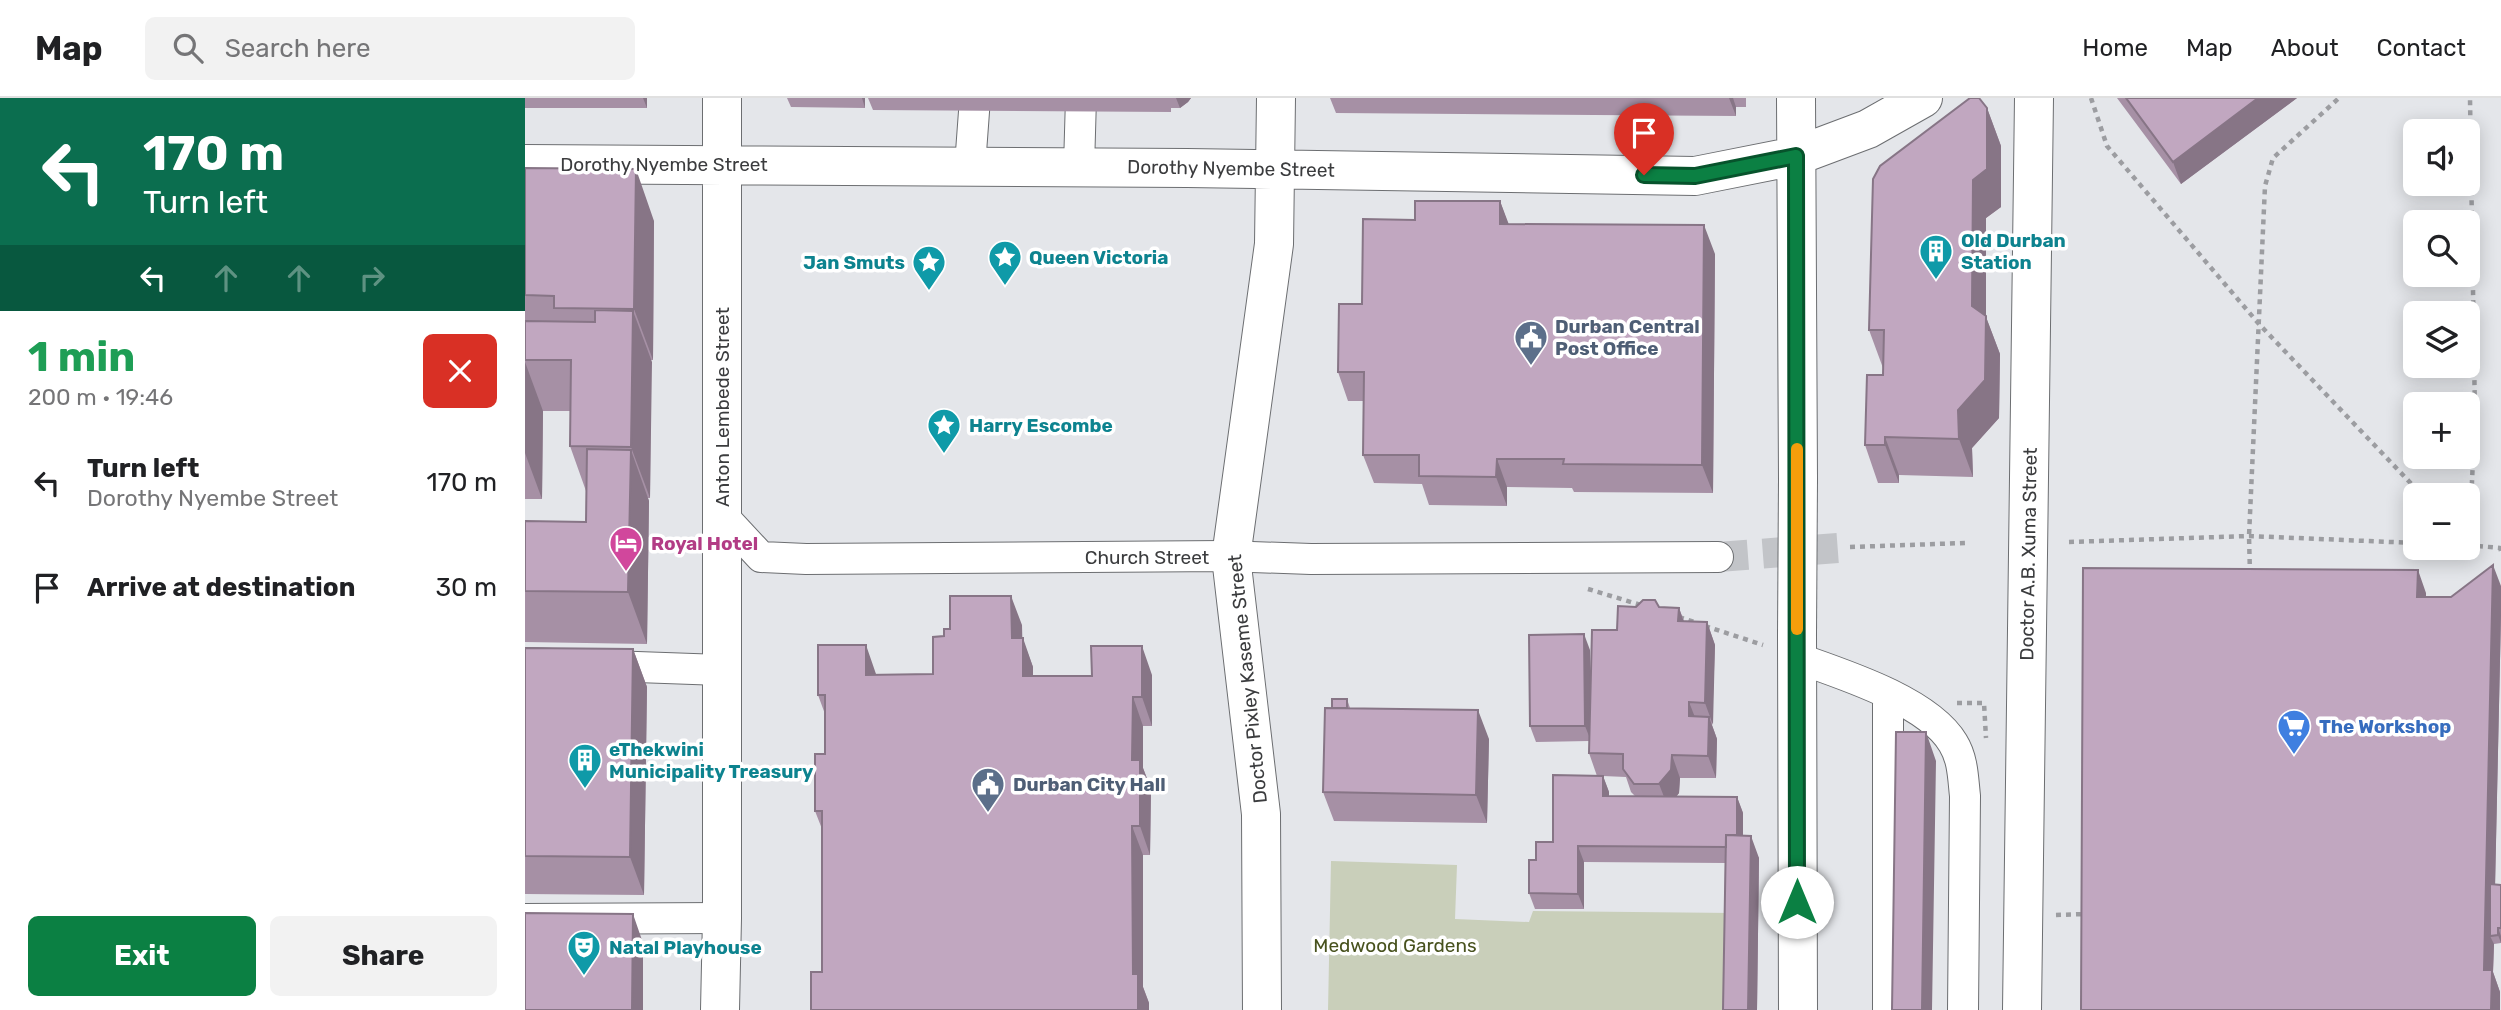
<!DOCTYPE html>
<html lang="en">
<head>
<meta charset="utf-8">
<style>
	:root { --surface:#fff; --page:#f2f2f2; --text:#202124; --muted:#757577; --line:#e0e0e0; --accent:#0b8043 }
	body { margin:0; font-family:Rubik,sans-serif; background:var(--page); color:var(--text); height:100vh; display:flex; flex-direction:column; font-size:26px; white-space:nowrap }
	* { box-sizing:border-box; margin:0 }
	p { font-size:23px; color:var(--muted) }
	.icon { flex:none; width:38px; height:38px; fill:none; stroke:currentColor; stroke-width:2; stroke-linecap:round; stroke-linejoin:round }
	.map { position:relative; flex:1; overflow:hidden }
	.panel { display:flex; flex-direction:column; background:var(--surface); width:525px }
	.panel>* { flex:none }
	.guide { background:#0b6e4f; color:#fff; overflow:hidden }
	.buttons { position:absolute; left:1878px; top:21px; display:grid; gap:14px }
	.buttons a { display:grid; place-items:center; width:77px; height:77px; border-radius:10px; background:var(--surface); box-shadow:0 4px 18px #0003; font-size:35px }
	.pin { position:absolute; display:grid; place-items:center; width:60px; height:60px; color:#fff; margin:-72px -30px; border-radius:50% 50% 50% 0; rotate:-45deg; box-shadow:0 0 7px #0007 }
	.pin .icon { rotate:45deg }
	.me { position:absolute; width:77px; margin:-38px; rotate:0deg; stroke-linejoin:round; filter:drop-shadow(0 0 5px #0008) }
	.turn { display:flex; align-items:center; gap:24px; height:147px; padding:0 28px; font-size:32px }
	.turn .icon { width:91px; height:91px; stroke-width:2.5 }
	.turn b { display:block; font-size:49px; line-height:60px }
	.lanes { display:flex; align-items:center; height:66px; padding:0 28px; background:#0003; justify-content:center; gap:35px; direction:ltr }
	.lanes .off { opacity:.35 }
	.round { display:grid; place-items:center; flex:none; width:74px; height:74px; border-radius:10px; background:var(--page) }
	.summary { display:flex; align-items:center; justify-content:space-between; height:119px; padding:0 28px }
	h1 { font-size:42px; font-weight:700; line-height:52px; color:#1e9e55 }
	.primary-button { display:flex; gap:14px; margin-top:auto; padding:14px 28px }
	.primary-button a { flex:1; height:80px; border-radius:10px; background:var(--accent); color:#fff; font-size:28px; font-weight:700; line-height:80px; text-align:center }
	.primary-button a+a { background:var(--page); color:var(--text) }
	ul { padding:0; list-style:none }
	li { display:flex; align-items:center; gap:21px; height:105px; padding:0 28px }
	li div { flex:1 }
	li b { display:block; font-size:26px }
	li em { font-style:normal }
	header { display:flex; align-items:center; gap:42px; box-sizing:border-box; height:98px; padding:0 35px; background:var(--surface); border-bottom:2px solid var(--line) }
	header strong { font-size:33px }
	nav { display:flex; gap:38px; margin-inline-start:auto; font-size:24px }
	.search { width:490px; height:63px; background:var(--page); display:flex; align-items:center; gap:18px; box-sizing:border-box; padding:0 24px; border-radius:10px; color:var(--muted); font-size:26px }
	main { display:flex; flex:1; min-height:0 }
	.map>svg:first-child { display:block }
</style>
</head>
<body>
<header>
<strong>Map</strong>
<div class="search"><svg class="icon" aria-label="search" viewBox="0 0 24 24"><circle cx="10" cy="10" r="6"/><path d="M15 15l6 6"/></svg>Search here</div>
<nav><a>Home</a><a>Map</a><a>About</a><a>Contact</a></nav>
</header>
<main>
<section class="panel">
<div class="guide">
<div class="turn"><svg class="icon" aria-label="left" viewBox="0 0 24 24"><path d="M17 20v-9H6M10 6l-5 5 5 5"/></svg><div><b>170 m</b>Turn left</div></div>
<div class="lanes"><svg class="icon" aria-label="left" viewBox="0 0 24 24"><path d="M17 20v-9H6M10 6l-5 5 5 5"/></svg><svg class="icon off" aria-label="ahead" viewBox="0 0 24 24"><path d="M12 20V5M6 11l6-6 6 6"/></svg><svg class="icon off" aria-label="ahead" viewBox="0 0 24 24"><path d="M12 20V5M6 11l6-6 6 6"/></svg><svg class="icon off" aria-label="right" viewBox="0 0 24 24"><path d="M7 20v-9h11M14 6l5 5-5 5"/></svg></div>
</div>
<div class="summary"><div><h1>1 min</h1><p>200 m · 19:46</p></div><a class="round" style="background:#d93025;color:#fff"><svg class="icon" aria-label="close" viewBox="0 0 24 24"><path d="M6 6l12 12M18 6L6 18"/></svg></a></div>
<ul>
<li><svg class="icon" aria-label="left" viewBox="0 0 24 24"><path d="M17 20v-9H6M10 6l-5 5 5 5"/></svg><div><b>Turn left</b><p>Dorothy Nyembe Street</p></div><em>170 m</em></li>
<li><svg class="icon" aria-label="arrive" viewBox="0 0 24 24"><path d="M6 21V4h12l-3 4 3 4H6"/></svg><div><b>Arrive at destination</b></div><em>30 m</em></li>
</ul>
<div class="primary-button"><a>Exit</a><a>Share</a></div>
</section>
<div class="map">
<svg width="1976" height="912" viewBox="0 0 1976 912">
	<rect width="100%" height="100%" fill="#e4e6ea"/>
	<!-- green -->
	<path fill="#c9cfba" d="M 806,763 L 932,767 L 930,821 L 1004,824 L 1008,813 L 1208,815 L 1205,912 L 803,912 Z"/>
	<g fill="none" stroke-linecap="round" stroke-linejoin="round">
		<!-- minor-tunnel -->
		<path stroke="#c2c4c8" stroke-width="30" stroke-dasharray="30 15" stroke-linecap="butt" d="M 1193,459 L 1325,449"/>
		<defs>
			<path id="minor" d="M 445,68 L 450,0
				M 554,69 L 556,0
				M 196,416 L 236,459 L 281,461 L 700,458 L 786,461 L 1193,459
				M 1272,560 C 1317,576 1403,603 1428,645 C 1438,661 1438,680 1440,698 L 1438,912
				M 0,565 L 196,572
				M 1363,597 L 1363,912
				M 0,821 L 197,820"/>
			<path id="major" d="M 1271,0 L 1273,381
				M 0,66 L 662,70 L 1170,78 L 1271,58 L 1343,31 L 1398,0
				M 1272,537 L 1273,912
				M 195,912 L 197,820 L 197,0
				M 737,912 L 736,716 L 706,459 L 749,146 L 751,0
				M 1497,912 L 1509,0"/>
		</defs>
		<!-- minor casing -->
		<use href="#minor" stroke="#6c6e71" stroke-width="32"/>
		<!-- major casing -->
		<use href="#major" stroke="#6c6e71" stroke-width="40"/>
		<!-- path -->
		<path stroke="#9c9da1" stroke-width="4.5" stroke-dasharray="5 5" stroke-linecap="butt" d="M 1566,0 L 1582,48 L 1734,226 L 1897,397
			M 1544,444 L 1724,438 L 1890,445
			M 1943,447 L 1975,450 L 1976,453
			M 1944,447 L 1950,319 L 1945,0
			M 1325,449 L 1440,445
			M 1725,476 L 1724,438 L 1740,88 L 1748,60 L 1814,0
			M 1063,491 L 1119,508
			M 1154,519 L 1172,525
			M 1180,528 L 1238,547
			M 1432,605 L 1459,605 L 1461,640
			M 1531,817 L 1561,816"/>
		<!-- minor -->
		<use href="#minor" stroke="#fff" stroke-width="30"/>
		<!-- major -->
		<use href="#major" stroke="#fff" stroke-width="38"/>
		<defs>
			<path id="major-bridge" d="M 1272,537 L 1273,381"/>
		</defs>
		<!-- major-bridge casing -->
		<use href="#major-bridge" stroke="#6c6e71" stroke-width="40" stroke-linecap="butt"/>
		<!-- major-bridge -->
		<use href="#major-bridge" stroke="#fff" stroke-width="38"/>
	</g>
	<!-- wall -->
	<path fill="#a690a5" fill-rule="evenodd" d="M 0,0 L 122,0 L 122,10 L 0,10 Z
		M 262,0 L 340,0 L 340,10 L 266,9 Z
		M 343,0 L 666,0 L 663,4 L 655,10 L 646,10 L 646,14 L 348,12 Z
		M 805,0 L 1221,0 L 1221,9 L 1211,9 L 1211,18 L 811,15 Z
		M 1592,0 L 1772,0 L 1656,86 Z
		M 1462,10 L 1476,48 L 1476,109 L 1461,120 L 1461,219 L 1475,256 L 1474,320 L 1447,350 L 1448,379 L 1374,377 L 1374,385 L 1353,385 L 1340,347 L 1358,277 L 1358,270 L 1344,232 Z
		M 0,70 L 129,123 L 128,262 L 126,262 L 125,400 L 123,400 L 124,403 L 122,546 L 0,544 L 0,423 L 61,424 L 61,393 L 45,348 L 45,313 L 18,313 L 17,401 L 0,401 Z
		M 975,103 L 983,126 L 1190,156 L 1188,395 L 1049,394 L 1047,390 L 982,389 L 982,408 L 904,407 L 897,386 L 849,385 L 838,357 L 839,303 L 823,303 L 813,274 L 837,206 L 890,122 Z
		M 1901,495 L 1901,499 L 1976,517 L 1970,786 L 1976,787 L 1976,845 L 1969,846 L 1968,874 L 1975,894 L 1556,912 Z
		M 1134,509 L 1154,510 L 1159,523 L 1182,524 L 1190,547 L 1187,627 L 1192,641 L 1191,680 L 1155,680 L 1154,695 L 1151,699 L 1212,699 L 1218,715 L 1218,737 L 1234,760 L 1232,912 L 1198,912 L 1200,765 L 1059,764 L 1059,811 L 1010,811 L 1004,795 L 1011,762 L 1028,744 L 1072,678 L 1064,655 L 1064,643 L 1011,644 L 1005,628 L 1065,552 L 1065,602 L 1092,532 ZM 1078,678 L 1101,679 L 1106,694 L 1110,698 L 1084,698 L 1084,694 Z
		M 497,527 L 497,540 L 508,569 L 508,578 L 627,577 L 627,628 L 618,628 L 618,670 L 626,691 L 625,757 L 618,757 L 618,889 L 624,905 L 624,912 L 286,912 L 297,874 L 297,731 L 290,713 L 300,656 L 300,616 L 293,597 L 351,577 L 408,576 L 419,538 L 425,531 Z
		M 0,550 L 108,551 L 122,589 L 119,797 L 0,796 Z
		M 822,601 L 825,610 L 964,641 L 962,725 L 809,723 L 798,694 L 807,610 Z"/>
	<!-- shaded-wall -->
	<path fill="#877586" d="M 118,0 L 122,0 L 122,10 Z
		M 337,0 L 340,0 L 340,10 Z
		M 651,0 L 666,0 L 663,4 L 655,10 Z
		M 1204,0 L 1208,0 L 1211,9 L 1211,18 Z
		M 1733,0 L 1772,0 L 1656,86 L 1648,64 Z
		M 1462,10 L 1476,48 L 1476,109 L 1461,120 L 1461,219 L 1475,256 L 1474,320 L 1447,350 L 1448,379 L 1434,341 L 1433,312 L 1447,208 L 1448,82 Z
		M 111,71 L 129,123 L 128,262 L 109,211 Z
		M 975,103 L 986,132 L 975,126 Z
		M 1179,127 L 1190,156 L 1188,395 L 1177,367 Z
		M 108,213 L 127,264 L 125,400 L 106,349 Z
		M 0,264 L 18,313 L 17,401 L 0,355 Z
		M 1360,339 L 1374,377 L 1374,385 L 1360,347 Z
		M 106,352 L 124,403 L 122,546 L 103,494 Z
		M 972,361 L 982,389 L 982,408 L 971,379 Z
		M 1968,467 L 1976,488 L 1976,517 L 1969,837 L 1965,838 L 1969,846 L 1968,874 L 1975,894 L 1975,912 L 1966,912 L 1959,872 Z
		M 1893,472 L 1901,495 L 1901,522 L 1892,499 Z
		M 486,498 L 497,527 L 498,569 L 487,540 Z
		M 1154,510 L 1162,533 L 1153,523 Z
		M 1182,524 L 1190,547 L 1188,627 L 1180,605 Z
		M 1059,536 L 1065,552 L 1066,643 L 1060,628 Z
		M 498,540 L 508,569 L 508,607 L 498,578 Z
		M 341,547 L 351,576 L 351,605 L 341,577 Z
		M 617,548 L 627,577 L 627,628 L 617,599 Z
		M 108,551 L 122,589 L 119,797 L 105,759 Z
		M 608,599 L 618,628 L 618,670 L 626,691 L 625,757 L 615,728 L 607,662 Z
		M 1164,604 L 1173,627 L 1164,618 Z
		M 953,612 L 964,641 L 962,725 L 951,697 Z
		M 1184,619 L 1192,641 L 1191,680 L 1183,658 Z
		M 1401,634 L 1411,663 L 1407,912 L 1397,912 Z
		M 1147,657 L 1155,680 L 1154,695 L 1143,709 L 1134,686 Z
		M 1078,678 L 1084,694 L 1084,714 L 1078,698 Z
		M 1212,699 L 1218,715 L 1218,760 L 1212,744 Z
		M 607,728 L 618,757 L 618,889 L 624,905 L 624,912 L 613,912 L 608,876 Z
		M 1226,738 L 1234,760 L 1232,912 L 1223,912 Z
		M 1053,748 L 1059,764 L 1059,811 L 1053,796 Z
		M 108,816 L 118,845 L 118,912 L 107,912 Z
		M 1973,830 L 1976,838 L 1976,845 L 1973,837 Z"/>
	<!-- building -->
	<path fill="#c1a7c0" stroke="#877586" stroke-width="2" d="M 1445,0 L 1454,0 L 1462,10 L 1462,71 L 1448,82 L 1447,208 L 1461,218 L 1460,282 L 1433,312 L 1434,341 L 1360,339 L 1360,347 L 1340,347 L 1342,277 L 1358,277 L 1359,232 L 1344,232 L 1348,81 L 1355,68 Z
		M 1601,0 L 1733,0 L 1648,64 Z
		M 0,70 L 111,71 L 109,211 L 29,210 L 29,198 L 0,197 Z
		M 890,103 L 975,103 L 975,126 L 1179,127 L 1177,367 L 1038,366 L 1039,361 L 972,361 L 971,379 L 894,378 L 894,357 L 838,357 L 839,274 L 813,274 L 814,206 L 837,206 L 838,121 L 890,122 Z
		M 70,212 L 108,213 L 106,349 L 45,348 L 46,262 L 0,262 L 0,223 L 70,224 Z
		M 62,351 L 106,352 L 103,494 L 0,493 L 0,423 L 61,424 Z
		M 1968,467 L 1959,872 L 1967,872 L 1966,912 L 1556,912 L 1558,470 L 1893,472 L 1892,499 L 1926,499 Z
		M 425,498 L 486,498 L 487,540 L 498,540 L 498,578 L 567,578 L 566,548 L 617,548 L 617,599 L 608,599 L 607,662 L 615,662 L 615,728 L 607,728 L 608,876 L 613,876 L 613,912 L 286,912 L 286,874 L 297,874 L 297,713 L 290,713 L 290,656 L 300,656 L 300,597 L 293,597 L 293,547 L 341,547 L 341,577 L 408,576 L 408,539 L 419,538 L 419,531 L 425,531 Z
		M 1118,502 L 1130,502 L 1134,509 L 1154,510 L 1153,523 L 1182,524 L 1180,605 L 1164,604 L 1164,618 L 1184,619 L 1183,658 L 1147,657 L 1146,672 L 1134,686 L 1109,686 L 1098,671 L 1098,656 L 1064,655 L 1067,532 L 1092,532 L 1093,508 L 1111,509 Z
		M 1059,536 L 1060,628 L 1005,628 L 1004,537 Z
		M 0,550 L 108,551 L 105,759 L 0,758 Z
		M 807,601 L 822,601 L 822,610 L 807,610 Z
		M 800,610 L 953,612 L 951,697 L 798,694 Z
		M 1371,634 L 1401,634 L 1397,912 L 1367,912 Z
		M 1028,677 L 1078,678 L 1078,698 L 1212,699 L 1212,737 L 1201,737 L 1201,749 L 1053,748 L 1053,796 L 1004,795 L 1004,762 L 1011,762 L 1011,744 L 1028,744 Z
		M 1201,737 L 1226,738 L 1223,912 L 1198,912 Z
		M 1965,786 L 1976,787 L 1976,830 L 1973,830 L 1973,837 L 1965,838 Z
		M 0,815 L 108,816 L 107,912 L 0,912 Z"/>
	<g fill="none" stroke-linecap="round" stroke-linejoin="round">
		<defs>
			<path id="route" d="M 1119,77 L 1170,78 L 1271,58 L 1272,804"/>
		</defs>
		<!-- route casing -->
		<use href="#route" stroke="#07532c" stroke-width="18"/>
		<!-- route -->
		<use href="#route" stroke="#0b8043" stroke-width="12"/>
		<!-- slow -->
		<path stroke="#f59e0b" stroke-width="12" d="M 1272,531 L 1272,351"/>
	</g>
	<!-- icons -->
	<defs>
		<symbol id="building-pin" viewBox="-11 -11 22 30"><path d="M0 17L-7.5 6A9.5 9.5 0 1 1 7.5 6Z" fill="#0f9aa8" stroke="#fff"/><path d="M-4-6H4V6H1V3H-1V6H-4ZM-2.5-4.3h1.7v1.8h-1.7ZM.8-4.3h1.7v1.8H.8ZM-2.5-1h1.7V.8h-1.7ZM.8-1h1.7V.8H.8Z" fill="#fff"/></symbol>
		<symbol id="sight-pin" viewBox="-11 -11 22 30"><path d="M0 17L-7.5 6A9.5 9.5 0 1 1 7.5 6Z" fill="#0f9aa8" stroke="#fff"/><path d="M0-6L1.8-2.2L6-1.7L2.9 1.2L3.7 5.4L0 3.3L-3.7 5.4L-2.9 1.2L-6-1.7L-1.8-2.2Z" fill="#fff"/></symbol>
		<symbol id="civic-pin" viewBox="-11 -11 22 30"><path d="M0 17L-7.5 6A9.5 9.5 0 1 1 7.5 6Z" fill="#5c6f8a" stroke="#fff"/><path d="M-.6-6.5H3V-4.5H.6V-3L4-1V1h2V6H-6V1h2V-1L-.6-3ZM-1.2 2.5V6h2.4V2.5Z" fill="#fff"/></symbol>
		<symbol id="hotel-pin" viewBox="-11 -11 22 30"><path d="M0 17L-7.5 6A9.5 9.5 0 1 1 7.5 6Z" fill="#d1479c" stroke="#fff"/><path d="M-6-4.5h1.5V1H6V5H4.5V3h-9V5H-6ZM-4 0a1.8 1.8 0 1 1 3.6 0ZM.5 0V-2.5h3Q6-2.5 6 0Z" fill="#fff"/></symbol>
		<symbol id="supermarket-pin" viewBox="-11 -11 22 30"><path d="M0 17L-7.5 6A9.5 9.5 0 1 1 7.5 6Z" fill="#3f7fe0" stroke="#fff"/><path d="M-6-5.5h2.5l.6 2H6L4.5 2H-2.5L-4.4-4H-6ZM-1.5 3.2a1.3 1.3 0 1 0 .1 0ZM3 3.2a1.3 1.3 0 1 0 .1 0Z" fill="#fff"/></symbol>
		<symbol id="theatre-pin" viewBox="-11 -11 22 30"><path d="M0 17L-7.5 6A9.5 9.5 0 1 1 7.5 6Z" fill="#0f9aa8" stroke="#fff"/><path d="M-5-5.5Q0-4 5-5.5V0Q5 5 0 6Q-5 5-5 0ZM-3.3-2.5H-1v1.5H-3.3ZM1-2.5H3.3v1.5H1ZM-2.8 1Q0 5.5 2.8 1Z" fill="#fff"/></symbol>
	</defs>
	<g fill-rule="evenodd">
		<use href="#building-pin" x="1392" y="134" width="38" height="52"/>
		<use href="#sight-pin" x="461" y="140" width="38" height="52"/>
		<use href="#sight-pin" x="385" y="145" width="38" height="52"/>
		<use href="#civic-pin" x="987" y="220" width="38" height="52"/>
		<use href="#sight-pin" x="400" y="308" width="38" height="52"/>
		<use href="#hotel-pin" x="82" y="426" width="38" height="52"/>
		<use href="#supermarket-pin" x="1750" y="609" width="38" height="52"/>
		<use href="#building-pin" x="41" y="643" width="38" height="52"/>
		<use href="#civic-pin" x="444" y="667" width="38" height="52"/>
		<use href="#theatre-pin" x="40" y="830" width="38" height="52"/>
	</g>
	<g text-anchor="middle" stroke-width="7" stroke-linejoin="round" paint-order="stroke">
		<!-- street labels -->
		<g font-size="19" fill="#3b3c3e" stroke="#fff">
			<text x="139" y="73">Dorothy Nyembe Street</text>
			<text transform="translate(706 70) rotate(1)" y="7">Dorothy Nyembe Street</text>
			<text transform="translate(197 309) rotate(-90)" y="7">Anton Lembede Street</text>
			<text transform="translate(1503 456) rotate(-89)" y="7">Doctor A.B. Xuma Street</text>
			<text x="622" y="466">Church Street</text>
			<text transform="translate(722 581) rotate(-96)" y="7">Doctor Pixley Kaseme Street</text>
		</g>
		<!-- culture labels -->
		<g font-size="19" font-weight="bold" fill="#0d838f" stroke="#fff" text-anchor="start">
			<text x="1436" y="149">Old Durban<tspan x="1436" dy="22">Station</tspan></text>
			<text x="504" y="166">Queen Victoria</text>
			<text x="380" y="171" text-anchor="end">Jan Smuts</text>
			<text x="444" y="334">Harry Escombe</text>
			<text x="84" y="658">eThekwini<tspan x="84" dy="22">Municipality Treasury</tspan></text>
			<text x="84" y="856">Natal Playhouse</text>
		</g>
		<!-- service labels -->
		<g font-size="19" font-weight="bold" fill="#4e5e75" stroke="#fff" text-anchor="start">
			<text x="1030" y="235">Durban Central<tspan x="1030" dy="22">Post Office</tspan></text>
			<text x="488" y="693">Durban City Hall</text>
		</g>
		<!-- hotel labels -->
		<g font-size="19" font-weight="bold" fill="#b23c85" stroke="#fff" text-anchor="start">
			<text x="126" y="452">Royal Hotel</text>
		</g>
		<!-- shop labels -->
		<g font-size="19" font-weight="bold" fill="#366cbe" stroke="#fff" text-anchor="start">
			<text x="1794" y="635">The Workshop</text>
		</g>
		<!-- park labels -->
		<g font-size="19" fill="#48521e" stroke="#fff">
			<text x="870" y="854">Medwood Gardens</text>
		</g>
	</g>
</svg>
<div class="buttons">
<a><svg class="icon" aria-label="sound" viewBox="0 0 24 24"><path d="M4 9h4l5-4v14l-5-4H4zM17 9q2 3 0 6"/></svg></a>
<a><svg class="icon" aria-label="search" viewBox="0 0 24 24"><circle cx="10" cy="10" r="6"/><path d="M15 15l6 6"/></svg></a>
<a><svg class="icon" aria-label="layers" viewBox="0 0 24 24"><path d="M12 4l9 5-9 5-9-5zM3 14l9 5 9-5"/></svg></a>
<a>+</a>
<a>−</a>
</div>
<div class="pin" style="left:1119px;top:77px;background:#d93025"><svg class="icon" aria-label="arrive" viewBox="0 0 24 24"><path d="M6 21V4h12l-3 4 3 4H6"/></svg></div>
<svg class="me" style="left:1272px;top:804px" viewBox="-20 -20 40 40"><circle r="19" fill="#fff"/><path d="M0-13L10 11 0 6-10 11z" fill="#0b8043"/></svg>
</div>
</main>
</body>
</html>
